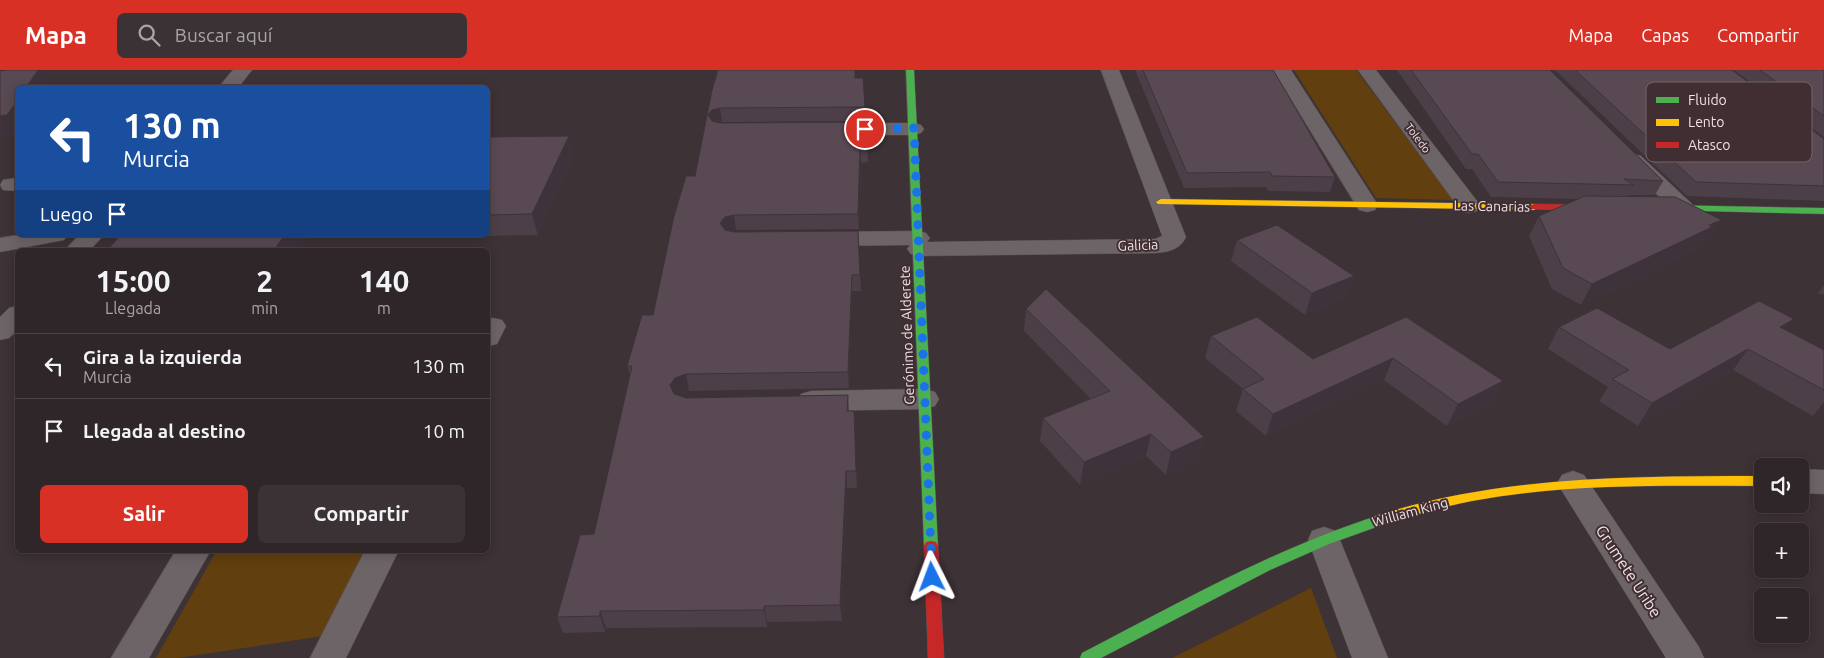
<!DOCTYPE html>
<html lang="es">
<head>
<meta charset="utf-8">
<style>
	:root { --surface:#2e2628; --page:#3a3234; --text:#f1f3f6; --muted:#a7a5a8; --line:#494345; --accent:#d93025 }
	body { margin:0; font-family:Ubuntu,sans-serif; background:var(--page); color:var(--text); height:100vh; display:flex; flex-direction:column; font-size:19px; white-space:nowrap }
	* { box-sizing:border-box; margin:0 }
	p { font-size:16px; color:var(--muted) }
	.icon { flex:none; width:28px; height:28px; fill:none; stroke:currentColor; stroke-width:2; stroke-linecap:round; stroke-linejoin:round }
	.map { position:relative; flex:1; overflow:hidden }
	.drawer { position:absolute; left:15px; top:178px; width:475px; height:305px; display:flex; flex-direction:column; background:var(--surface); border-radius:8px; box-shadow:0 2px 12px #0003,0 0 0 1px var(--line) }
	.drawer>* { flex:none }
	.banner { position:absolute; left:15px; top:15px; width:475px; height:152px; border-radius:8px; box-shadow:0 2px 12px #0003,0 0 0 1px var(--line); background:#1a4fa0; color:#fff; overflow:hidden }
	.controls { position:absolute; left:1754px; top:388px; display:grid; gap:10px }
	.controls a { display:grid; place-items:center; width:55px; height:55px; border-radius:8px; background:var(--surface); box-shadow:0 2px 12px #0003,0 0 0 1px var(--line); font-size:25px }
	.pin { position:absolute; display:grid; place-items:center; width:42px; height:42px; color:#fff; margin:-21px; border:2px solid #fff; border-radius:50%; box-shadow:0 1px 5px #0007 }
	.me { position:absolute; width:55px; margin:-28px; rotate:357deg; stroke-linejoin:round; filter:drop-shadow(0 0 4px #0008) }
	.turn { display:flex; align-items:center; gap:18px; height:105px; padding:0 25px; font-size:22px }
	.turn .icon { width:65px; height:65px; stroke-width:2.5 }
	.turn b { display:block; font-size:35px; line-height:42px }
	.then { display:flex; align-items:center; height:48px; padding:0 25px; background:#0003; gap:10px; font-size:19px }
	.eta { display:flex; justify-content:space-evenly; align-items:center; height:85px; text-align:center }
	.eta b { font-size:30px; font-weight:700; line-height:35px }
	.action { display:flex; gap:10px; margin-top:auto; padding:10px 25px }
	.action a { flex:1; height:58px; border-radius:8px; background:var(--accent); color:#fff; font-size:20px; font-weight:700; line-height:58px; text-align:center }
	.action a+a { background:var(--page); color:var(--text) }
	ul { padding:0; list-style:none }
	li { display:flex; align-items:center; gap:15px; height:65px; padding:0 25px; border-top:1px solid var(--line) }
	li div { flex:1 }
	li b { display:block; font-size:19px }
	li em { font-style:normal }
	header { display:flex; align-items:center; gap:30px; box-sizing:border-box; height:70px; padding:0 25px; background:var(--accent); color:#fff }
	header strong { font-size:24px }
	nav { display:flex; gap:28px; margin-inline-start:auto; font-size:18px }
	.search { width:350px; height:45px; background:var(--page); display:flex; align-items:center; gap:12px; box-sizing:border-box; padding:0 18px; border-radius:8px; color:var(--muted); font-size:19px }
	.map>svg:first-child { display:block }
</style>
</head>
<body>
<header>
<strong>Mapa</strong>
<div class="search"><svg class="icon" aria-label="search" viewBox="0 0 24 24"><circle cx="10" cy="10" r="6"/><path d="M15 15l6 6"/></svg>Buscar aquí</div>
<nav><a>Mapa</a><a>Capas</a><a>Compartir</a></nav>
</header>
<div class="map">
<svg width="1824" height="588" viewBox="0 0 1824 588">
	<rect width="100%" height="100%" fill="#3d3235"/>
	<!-- green -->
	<path fill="#613f0e" d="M 1294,0 L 1356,0 L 1453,130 L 1376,128 Z
		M 217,480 L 364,480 L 323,566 L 178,588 L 156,588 Z
		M 1311,518 L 1337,588 L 1172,588 Z"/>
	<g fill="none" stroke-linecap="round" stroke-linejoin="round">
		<defs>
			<path id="street" d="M 233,0 L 252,0 L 238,18 L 218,18 Z
				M 1101,0 L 1119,0 L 1186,167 C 1180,180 1168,182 1155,183 L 919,186 L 911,184 L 907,179 L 910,175 L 822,176 L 814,174 L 810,169 L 814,164 L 822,162 L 918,161 L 926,163 L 930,168 L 927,172 L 1155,169 L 1162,166 Z
				M 1273,0 L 1291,0 L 1378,135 L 1375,140 L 1367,142 L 1359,140 Z
				M 1358,0 L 1376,0 L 1477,131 L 1480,136 L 1477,141 L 1469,143 L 1461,141 Z
				M 828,53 L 914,53 L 921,55 L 924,59 L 921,63 L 914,65 L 828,65 L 821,63 L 818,59 L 821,55 Z
				M 1634,84 L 1641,86 L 1692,134 L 1695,139 L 1692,144 L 1684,146 L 1676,144 L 1627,94 L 1623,90 L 1627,86 Z
				M 18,108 L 18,121 L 3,120 L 0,115 L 3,110 Z
				M 18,165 L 68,165 L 64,170 L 0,182 L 0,168 Z
				M 79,165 L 104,165 L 90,180 L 65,180 Z
				M 18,236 L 18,260 L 9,268 L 0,270 L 0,247 L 9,238 Z
				M 493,248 L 502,250 L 506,256 L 497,274 L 488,276 L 488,249 Z
				M 925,319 L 935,322 L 939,329 L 935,336 L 925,339 L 811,341 L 801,338 L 797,331 L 801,324 L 811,321 Z
				M 1800,399 L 1824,400 L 1824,424 L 1800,423 Z
				M 1573,401 L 1584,405 L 1699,577 L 1704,588 L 1666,588 L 1557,413 L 1562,405 Z
				M 1324,457 L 1336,461 L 1340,470 L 1388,588 L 1352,588 L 1308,470 L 1312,461 Z
				M 176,480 L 211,480 L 149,588 L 111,588 Z
				M 365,480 L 399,480 L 346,588 L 310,588 Z"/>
			<path id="fast" d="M 906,0 L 914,0 L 938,476 L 936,480 L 931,481 L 926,480 L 924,476 Z
				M 1663,135 L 1824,138 L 1824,144 L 1660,140 L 1660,136 Z
				M 1380,445 L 1385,446 L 1387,450 L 1385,454 L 1329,474 L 1270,500 L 1101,588 L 1080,588 L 1082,583 C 1179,533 1275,478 1380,445 Z"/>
			<path id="slow" d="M 1161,129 L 1534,134 L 1539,137 L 1534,140 L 1158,134 L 1156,132 Z
				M 1762,406 L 1762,416 C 1666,416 1567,413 1472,431 C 1441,437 1411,446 1380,455 L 1375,454 L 1373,450 L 1375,446 C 1501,406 1631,406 1762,406 Z"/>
			<path id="jam" d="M 1534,134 L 1598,135 L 1603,138 L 1598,141 L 1531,139 L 1531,135 Z
				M 931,471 L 936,472 L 938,476 L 944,588 L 928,588 L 924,476 L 926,472 Z"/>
		</defs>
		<!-- street casing -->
		<use href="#street" stroke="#584f51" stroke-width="1"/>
		<!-- fast casing -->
		<use href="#fast" stroke="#584f51" stroke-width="1"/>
		<!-- slow casing -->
		<use href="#slow" stroke="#584f51" stroke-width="1"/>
		<!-- jam casing -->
		<use href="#jam" stroke="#584f51" stroke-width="1"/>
		<!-- street -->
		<use href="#street" fill="#6d6467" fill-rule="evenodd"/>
		<!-- fast -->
		<use href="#fast" fill="#4caf50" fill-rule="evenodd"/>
		<!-- slow -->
		<use href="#slow" fill="#ffc107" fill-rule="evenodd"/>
		<!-- jam -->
		<use href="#jam" fill="#c62828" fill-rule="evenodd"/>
	</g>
	<!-- wall -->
	<path fill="#4d3f47" d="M 1135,0 L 1273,0 L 1335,107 L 1330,122 L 1268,121 L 1266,117 L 1184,118 Z
		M 1397,0 L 1550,0 L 1663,111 L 1655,125 L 1629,125 L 1628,127 L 1722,150 L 1709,170 L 1701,174 L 1699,178 L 1581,235 L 1552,219 L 1529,166 L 1539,146 L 1579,129 L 1491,127 L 1472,99 L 1466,99 Z
		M 1555,0 L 1732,0 L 1824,69 L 1824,131 L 1687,126 Z
		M 1734,0 L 1824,0 L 1824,67 Z
		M 855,8 L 863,8 L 865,51 L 722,52 L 719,53 L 866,52 L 868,92 L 861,93 L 859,159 L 736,160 L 731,161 L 734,162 L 858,161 L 861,221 L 852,221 L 849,318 L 689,321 L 678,324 L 678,325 L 686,328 L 848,325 L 849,341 L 854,341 L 857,418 L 847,418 L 842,551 L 767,552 L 767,557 L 606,558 L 605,562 L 563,563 L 557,547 L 594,464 L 630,305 L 627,296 L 653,245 L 695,106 L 712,20 Z
		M 488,67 L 574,86 L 538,165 L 400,167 L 399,165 L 488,165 Z
		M 1237,170 L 1354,206 L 1347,227 L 1305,245 L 1231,191 Z
		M 1824,215 L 1824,225 L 1818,223 Z
		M 1026,239 L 1204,367 L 1198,390 L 1166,405 L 1146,386 L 1080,415 L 1040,371 L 1043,348 L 1091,329 L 1024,261 Z
		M 1406,247 L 1503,311 L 1491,333 L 1447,356 L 1384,310 L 1266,366 L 1236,341 L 1243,319 L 1205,288 L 1211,266 L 1313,289 Z
		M 1559,257 L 1670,279 L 1786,260 L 1824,280 L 1824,339 L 1813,346 L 1733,300 L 1638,356 L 1599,331 L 1608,317 L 1548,279 Z"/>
	<!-- shaded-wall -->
	<path fill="#3e333a" d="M 38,0 L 44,0 L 52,14 L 50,18 L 26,18 Z
		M 18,30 L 18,64 L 0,67 L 0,46 Z
		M 720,38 L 722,52 L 714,54 L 708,45 L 712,40 Z
		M 569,66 L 574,86 L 538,165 L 532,144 Z
		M 860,78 L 861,93 L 859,159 L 858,144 Z
		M 734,145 L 736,160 L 728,162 L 720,153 L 725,147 Z
		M 1722,150 L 1709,170 L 1701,174 L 1699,178 L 1581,235 L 1592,214 L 1709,155 Z
		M 285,165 L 309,165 L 299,180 L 274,180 Z
		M 852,205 L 852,221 L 849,318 L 848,302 Z
		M 1354,206 L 1347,227 L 1305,245 L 1312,223 Z
		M 1794,249 L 1778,271 L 1780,257 Z
		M 1748,279 L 1733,300 L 1638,356 L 1652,333 Z
		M 1393,288 L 1384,310 L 1266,366 L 1273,344 Z
		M 686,304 L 689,321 L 678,324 L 673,332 L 670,315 L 675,308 Z
		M 1503,311 L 1491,333 L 1447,356 L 1458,334 Z
		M 1824,332 L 1824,339 L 1813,346 Z
		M 1151,364 L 1146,386 L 1080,415 L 1084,392 Z
		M 1204,367 L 1198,390 L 1166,405 L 1171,382 Z
		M 846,401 L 847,418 L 842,551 L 840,535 Z
		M 764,536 L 767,552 L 767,557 L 764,540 Z
		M 600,541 L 606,558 L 605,562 L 600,546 Z"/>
	<!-- building -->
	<path fill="#594953" stroke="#3e333a" d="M 7,0 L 38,0 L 26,18 L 18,18 L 18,30 L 7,45 L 0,46 L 0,1 Z
		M 718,0 L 855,0 L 855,8 L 863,8 L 865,37 L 720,38 L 712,40 L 708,45 L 712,51 L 720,53 L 866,52 L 867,78 L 860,78 L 858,144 L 734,145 L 725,147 L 720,153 L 725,160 L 734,162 L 858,161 L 860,205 L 852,205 L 848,302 L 686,304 L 675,308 L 670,315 L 674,324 L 686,328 L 848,325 L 847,341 L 854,341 L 856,401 L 846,401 L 840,535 L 764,536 L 764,540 L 600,541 L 600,546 L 557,547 L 580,465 L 594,464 L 632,296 L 627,296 L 642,245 L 653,245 L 674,146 L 686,106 L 695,106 L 712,20 Z
		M 1143,0 L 1273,0 L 1285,20 L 1335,107 L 1272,106 L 1270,102 L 1187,103 Z
		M 1411,0 L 1550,0 L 1663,111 L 1624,109 L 1634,115 L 1498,112 L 1478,84 L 1472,84 Z
		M 1575,0 L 1732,0 L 1824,69 L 1824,116 L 1696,112 Z
		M 1760,0 L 1824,0 L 1824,46 Z
		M 569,66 L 532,144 L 488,145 L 488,67 Z
		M 1585,126 L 1675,127 L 1722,150 L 1709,155 L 1712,157 L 1592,214 L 1563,198 L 1539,146 Z
		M 1277,155 L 1354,206 L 1312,223 L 1237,170 Z
		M 121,165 L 285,165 L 274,180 L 107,180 Z
		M 1046,219 L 1204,367 L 1171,382 L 1151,364 L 1084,392 L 1043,348 L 1110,321 L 1026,239 Z
		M 1759,231 L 1794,249 L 1780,257 L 1824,280 L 1824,320 L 1748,279 L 1652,333 L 1612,309 L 1629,300 L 1559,257 L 1597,238 L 1670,279 Z
		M 1257,247 L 1313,289 L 1406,247 L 1503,311 L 1458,334 L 1393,288 L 1273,344 L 1243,319 L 1264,309 L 1211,266 Z"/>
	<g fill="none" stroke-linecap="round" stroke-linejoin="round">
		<!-- route -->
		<path stroke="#1a73e8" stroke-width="9" stroke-dasharray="0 16.2" d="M 865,59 L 914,58 L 932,507"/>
	</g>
	<g text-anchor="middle" stroke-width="4" stroke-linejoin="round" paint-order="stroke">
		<!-- far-street labels -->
		<g font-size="11" fill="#eee1e3" stroke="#412e32">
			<text transform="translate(1418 68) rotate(53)" y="4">Toledo</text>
		</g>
		<!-- street labels -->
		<g font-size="14" fill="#eee1e3" stroke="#412e32">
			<text transform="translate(1492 136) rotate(1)" y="5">Las Canarias</text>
			<text transform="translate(1138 175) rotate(-2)" y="5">Galicia</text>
			<text transform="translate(907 265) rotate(-92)" y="5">Gerónimo de Alderete</text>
			<text transform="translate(1410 442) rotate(-15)" y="5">William King</text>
		</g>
		<!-- near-street labels -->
		<g font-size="16" fill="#eee1e3" stroke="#412e32">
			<text transform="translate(1629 501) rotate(57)" y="6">Grumete Uribe</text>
		</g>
	</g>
	<!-- legend -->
	<rect x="1646" y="12" width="166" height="80" rx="8" fill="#412e32" stroke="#756467" stroke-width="1"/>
	<rect x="1656" y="27" width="23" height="6" fill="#4caf50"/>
	<rect x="1656" y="49" width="23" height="7" fill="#ffc107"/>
	<rect x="1656" y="72" width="23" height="6" fill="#c62828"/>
	<g font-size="14" fill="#eee1e3">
		<text x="1688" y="35">Fluido</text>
		<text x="1688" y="57">Lento</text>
		<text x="1688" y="80">Atasco</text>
	</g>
</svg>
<div class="controls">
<a><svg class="icon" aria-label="sound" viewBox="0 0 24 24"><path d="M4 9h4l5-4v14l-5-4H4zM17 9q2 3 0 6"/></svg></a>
<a>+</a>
<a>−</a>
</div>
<div class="pin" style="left:865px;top:59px;background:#d93025"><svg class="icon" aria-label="arrive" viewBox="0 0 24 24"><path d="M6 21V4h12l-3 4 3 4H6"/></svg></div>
<svg class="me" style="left:932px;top:507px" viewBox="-20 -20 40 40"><path d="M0-17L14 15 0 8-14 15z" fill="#1a73e8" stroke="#fff" stroke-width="4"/></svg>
<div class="banner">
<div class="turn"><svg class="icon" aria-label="left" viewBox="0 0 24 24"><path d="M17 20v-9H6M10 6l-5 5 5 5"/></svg><div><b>130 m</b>Murcia</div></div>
<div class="then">Luego<svg class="icon" aria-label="arrive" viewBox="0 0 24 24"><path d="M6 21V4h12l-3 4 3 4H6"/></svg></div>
</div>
<section class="drawer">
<div class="eta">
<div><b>15:00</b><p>Llegada</p></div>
<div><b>2</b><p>min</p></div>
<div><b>140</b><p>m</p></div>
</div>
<ul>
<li><svg class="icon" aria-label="left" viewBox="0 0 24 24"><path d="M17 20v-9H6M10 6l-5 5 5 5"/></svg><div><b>Gira a la izquierda</b><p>Murcia</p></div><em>130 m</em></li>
<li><svg class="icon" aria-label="arrive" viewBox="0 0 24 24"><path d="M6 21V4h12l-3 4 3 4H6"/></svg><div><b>Llegada al destino</b></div><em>10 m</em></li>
</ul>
<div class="action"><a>Salir</a><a>Compartir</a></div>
</section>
</div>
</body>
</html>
